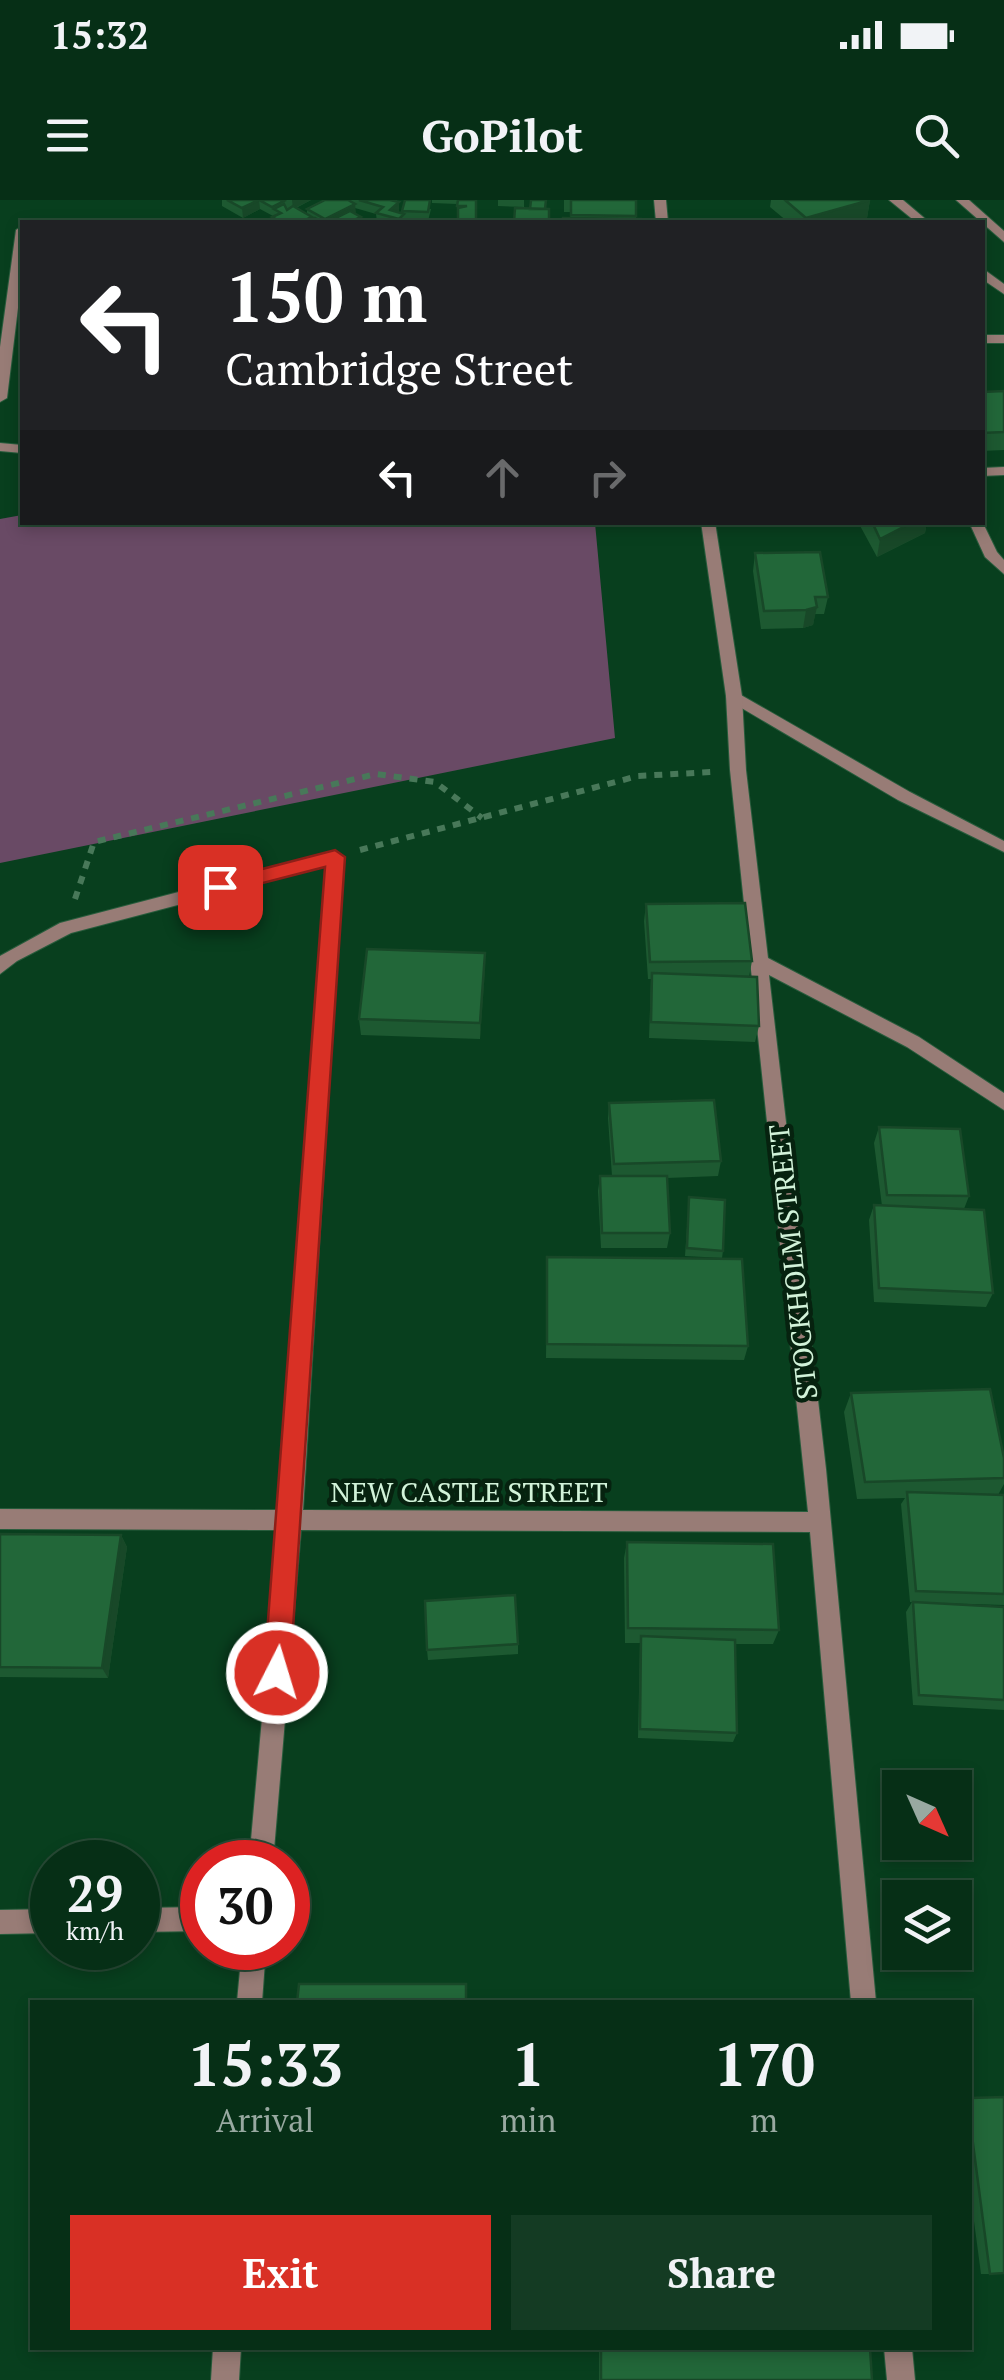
<!DOCTYPE html>
<html lang="en">
<head>
<meta charset="utf-8">
<style>
	:root { --surface:#062f16; --page:#143b23; --text:#f1f3f6; --muted:#98a9a1; --line:#274a35; --accent:#d93025 }
	body { margin:0; font-family:"PT Serif",serif; background:var(--page); color:var(--text); height:100vh; display:flex; flex-direction:column; font-size:38px; white-space:nowrap }
	* { box-sizing:border-box; margin:0 }
	p { font-size:32px; color:var(--muted) }
	.icon { flex:none; width:55px; height:55px; fill:none; stroke:currentColor; stroke-width:2; stroke-linecap:round; stroke-linejoin:round }
	.map { position:relative; flex:1; overflow:hidden }
	.drawer { position:absolute; left:30px; top:1800px; width:942px; height:350px; display:flex; flex-direction:column; background:var(--surface); border-radius:0px; box-shadow:0 5px 15px #0003,0 0 0 2px var(--line) }
	.drawer>* { flex:none }
	.hud { position:absolute; left:20px; top:20px; width:965px; height:305px; border-radius:0px; box-shadow:0 5px 15px #0003,0 0 0 2px var(--line); background:#202124; color:#fff; overflow:hidden }
	.needle { width:65px; rotate:135deg }
	.tools { position:absolute; left:882px; top:1570px; display:grid; gap:20px }
	.tools a { display:grid; place-items:center; width:90px; height:90px; border-radius:0px; background:var(--surface); box-shadow:0 5px 15px #0003,0 0 0 2px var(--line); font-size:50px }
	.speed { position:absolute; left:30px; top:1640px; display:flex; gap:20px; font-size:50px; font-weight:700; text-align:center }
	.speed>* { display:grid; place-content:center; width:130px; height:130px; border-radius:50%; background:var(--surface); box-shadow:0 5px 15px #0003,0 0 0 2px var(--line); line-height:1 }
	.speed small { font-size:25px; font-weight:400 }
	.speed .limit { border:15px solid #d22; background:#fff; color:#111 }
	.pin { position:absolute; display:grid; place-items:center; width:85px; height:85px; color:#fff; margin:-42px; border-radius:20px; box-shadow:0 5px 15px #0006 }
	.me { position:absolute; width:110px; margin:-55px; rotate:5deg; stroke-linejoin:round; filter:drop-shadow(0 0 8px #0008) }
	.turn { display:flex; align-items:center; gap:35px; height:210px; padding:0 40px; font-size:45px }
	.turn .icon { width:130px; height:130px; stroke-width:2.5 }
	.turn b { display:block; font-size:70px; line-height:85px }
	.lanes { display:flex; align-items:center; height:95px; padding:0 40px; background:#0003; justify-content:center; gap:50px; direction:ltr }
	.lanes .off { opacity:.35 }
	.eta { display:flex; justify-content:space-evenly; align-items:center; height:170px; text-align:center }
	.eta b { font-size:60px; font-weight:600; line-height:70px }
	.button { display:flex; gap:20px; margin-top:auto; padding:20px 40px }
	.button a { flex:1; height:115px; border-radius:0px; background:var(--accent); color:#fff; font-size:40px; font-weight:600; line-height:115px; text-align:center }
	.button a+a { background:var(--page); color:var(--text) }
	.status { display:flex; justify-content:space-between; align-items:center; height:70px; padding:0 50px; background:var(--surface); direction:ltr }
	.status svg { height:28px; fill:currentColor }
	header { display:flex; justify-content:space-between; align-items:center; height:130px; padding:0 40px; background:var(--surface); font-size:45px; font-weight:600 }
	.map>svg:first-child { display:block }
</style>
</head>
<body>
<div class="status"><b>15:32</b><svg viewBox="0 0 49 12"><path d="M0 12V9h3v3zM5 12V6h3v6zM10 12V3h3v9zM15 12V0h3v12zM26 1h20v11H26zM47 4h2v5h-2z"/></svg></div>
<header><svg class="icon" aria-label="menu" viewBox="0 0 24 24"><path d="M4 6h16M4 12h16M4 18h16"/></svg>GoPilot<svg class="icon" aria-label="search" viewBox="0 0 24 24"><circle cx="10" cy="10" r="6"/><path d="M15 15l6 6"/></svg></header>
<div class="map">
<svg width="1004" height="2180" viewBox="0 0 1004 2180">
	<rect width="100%" height="100%" fill="#083f1e"/>
	<!-- green -->
	<path fill="#694a65" d="M 22,315 L 22,322 L 595,323 L 615,538 L 0,663 L 0,319 Z"/>
	<g fill="none" stroke-linecap="round" stroke-linejoin="round">
		<defs>
			<path id="service" d="M 22,26 L 22,75 L 7,198 L 0,202 L 0,147 L 16,30 Z
				M 0,243 L 22,245 L 22,253 L 0,251 Z
				M 734,491 L 910,592 L 1004,641 L 1004,652 L 898,600 L 728,500 L 726,496 Z"/>
			<path id="minor" d="M 654,0 L 666,0 L 668,22 L 656,22 Z
				M 982,135 L 1004,135 L 1004,143 L 982,143 Z
				M 1004,267 L 1004,275 L 982,276 L 982,268 Z
				M 982,321 L 997,352 L 1004,360 L 1004,374 L 985,357 L 969,322 Z
				M 701,322 L 715,322 L 742,496 L 746,570 L 768,758 L 919,837 L 1004,893 L 1004,910 L 907,847 L 769,775 L 826,1269 L 876,1802 L 851,1802 L 810,1332 L 301,1330 L 273,1662 L 249,1662 L 279,1330 L 0,1329 L 0,1309 L 281,1310 L 326,666 L 71,733 L 17,761 L 0,774 L 0,756 L 60,723 L 335,651 L 343,657 L 303,1310 L 808,1312 L 730,570 L 726,496 Z
				M 202,1707 L 202,1731 L 138,1732 L 138,1708 Z
				M 52,1709 L 52,1733 L 0,1734 L 0,1710 Z
				M 242,1748 L 266,1748 L 262,1802 L 237,1802 Z
				M 213,2148 L 241,2148 L 239,2180 L 211,2180 Z
				M 884,2148 L 912,2148 L 915,2180 L 887,2180 Z"/>
			<path id="tertiary" d="M 889,0 L 903,0 L 929,22 L 916,22 Z
				M 956,0 L 969,0 L 1004,31 L 1004,42 Z
				M 982,68 L 1004,84 L 1004,94 L 982,79 Z"/>
		</defs>
		<!-- service casing -->
		<use href="#service" stroke="#285c3c" stroke-width="2"/>
		<!-- minor casing -->
		<use href="#minor" stroke="#285c3c" stroke-width="2"/>
		<!-- tertiary casing -->
		<use href="#tertiary" stroke="#285c3c" stroke-width="2"/>
		<!-- path -->
		<path stroke="#487859" stroke-width="6" stroke-dasharray="8 8" stroke-linecap="butt" d="M 360,650 L 638,576 L 712,572
			M 75,699 L 94,642 L 376,574 L 435,582 L 482,618"/>
		<!-- service -->
		<use href="#service" fill="#987c76" fill-rule="evenodd"/>
		<!-- minor -->
		<use href="#minor" fill="#987c76" fill-rule="evenodd"/>
		<!-- tertiary -->
		<use href="#tertiary" fill="#987c76" fill-rule="evenodd"/>
	</g>
	<!-- wall -->
	<path fill="#1d5931" d="M 222,0 L 311,0 L 296,8 L 307,14 L 307,9 L 350,0 L 397,0 L 398,12 L 403,13 L 402,11 L 431,9 L 428,21 L 404,20 L 404,22 L 377,22 L 376,14 L 355,8 L 355,14 L 361,22 L 273,22 L 273,16 L 260,9 L 243,18 L 222,6 Z
		M 432,0 L 476,0 L 476,22 L 458,22 L 457,4 L 432,3 Z
		M 498,0 L 524,0 L 524,7 L 498,6 Z
		M 564,0 L 636,0 L 636,19 L 570,18 L 571,12 L 564,12 Z
		M 771,0 L 870,0 L 867,18 L 851,22 L 788,22 L 770,7 Z
		M 1004,191 L 1004,250 L 982,251 L 982,192 Z
		M 858,322 L 927,322 L 925,333 L 877,357 Z
		M 755,353 L 828,397 L 824,414 L 815,414 L 813,425 L 803,428 L 761,429 L 753,371 Z
		M 646,704 L 752,761 L 749,777 L 759,826 L 755,842 L 649,838 L 651,779 L 648,779 L 644,721 Z
		M 485,753 L 480,839 L 361,835 L 359,819 Z
		M 609,903 L 721,961 L 718,976 L 667,978 L 670,1033 L 667,1048 L 601,1048 L 598,991 L 600,976 L 612,976 L 608,918 Z
		M 879,927 L 969,996 L 964,1009 L 993,1093 L 986,1107 L 874,1102 L 869,1020 L 874,1005 L 882,1006 L 874,943 Z
		M 689,997 L 723,1051 L 722,1058 L 685,1056 Z
		M 547,1057 L 748,1146 L 744,1160 L 546,1158 Z
		M 851,1193 L 1004,1258 L 1004,1284 L 998,1295 L 1004,1295 L 1004,1405 L 934,1403 L 1004,1407 L 1004,1510 L 913,1505 L 906,1412 L 912,1402 L 910,1402 L 901,1304 L 905,1298 L 857,1299 L 844,1212 Z
		M 0,1334 L 121,1335 L 127,1347 L 108,1478 L 0,1477 Z
		M 627,1342 L 779,1430 L 773,1444 L 735,1444 L 737,1533 L 733,1542 L 638,1538 L 640,1443 L 625,1443 L 624,1358 Z
		M 518,1444 L 518,1454 L 428,1460 L 427,1450 Z
		M 970,1898 L 1004,2074 L 981,2074 L 970,1991 Z
		M 599,2148 L 870,2148 L 872,2180 L 599,2180 Z"/>
	<!-- shaded-wall -->
	<path fill="#184828" d="M 259,0 L 260,9 L 243,18 L 242,8 Z
		M 292,0 L 311,0 L 293,9 Z
		M 870,0 L 867,18 L 851,22 L 805,22 L 806,18 Z
		M 399,2 L 399,12 L 393,17 L 390,10 Z
		M 355,4 L 356,13 L 338,22 L 330,21 L 330,22 L 325,22 L 325,19 Z
		M 913,322 L 927,322 L 925,333 L 877,357 L 880,339 Z
		M 817,407 L 813,425 L 803,428 L 806,410 Z
		M 485,753 L 485,770 L 480,839 L 480,823 Z
		M 121,1335 L 127,1347 L 108,1478 L 102,1468 Z"/>
	<!-- building -->
	<path fill="#226739" stroke="#184828" stroke-width="2.5" d="M 227,0 L 286,0 L 272,7 L 259,0 L 242,8 Z
		M 325,0 L 348,0 L 355,4 L 325,19 L 307,9 Z
		M 359,0 L 390,0 L 399,2 L 390,10 L 404,14 L 399,19 L 376,13 L 383,7 Z
		M 405,0 L 430,0 L 428,12 L 402,11 Z
		M 458,0 L 476,0 L 476,20 L 458,20 L 458,8 L 467,6 L 457,6 Z
		M 531,0 L 546,0 L 545,9 L 530,9 Z
		M 571,0 L 636,0 L 636,16 L 571,15 Z
		M 785,0 L 870,0 L 806,18 Z
		M 284,4 L 287,10 L 293,6 L 312,17 L 301,22 L 282,22 L 272,17 L 281,13 L 274,9 Z
		M 515,8 L 549,9 L 549,22 L 514,22 Z
		M 350,11 L 361,17 L 350,22 L 332,22 L 330,21 Z
		M 315,18 L 323,22 L 306,22 Z
		M 563,18 L 641,19 L 641,22 L 563,22 Z
		M 1004,191 L 1004,232 L 982,233 L 982,192 Z
		M 872,322 L 913,322 L 880,339 Z
		M 820,352 L 828,397 L 815,397 L 817,407 L 806,410 L 764,411 L 755,353 Z
		M 745,703 L 752,761 L 650,762 L 646,704 Z
		M 367,749 L 485,753 L 480,823 L 359,819 Z
		M 652,773 L 757,777 L 759,826 L 651,822 Z
		M 714,900 L 721,961 L 614,964 L 609,903 Z
		M 879,927 L 960,929 L 969,996 L 887,995 Z
		M 600,976 L 667,976 L 670,1033 L 602,1033 Z
		M 689,997 L 725,1000 L 723,1051 L 687,1048 Z
		M 874,1005 L 984,1010 L 993,1093 L 879,1088 Z
		M 547,1057 L 742,1059 L 748,1146 L 547,1144 Z
		M 990,1189 L 1004,1258 L 1004,1278 L 865,1282 L 851,1193 Z
		M 907,1292 L 1004,1295 L 1004,1394 L 916,1391 Z
		M 0,1334 L 121,1335 L 102,1468 L 0,1467 Z
		M 627,1342 L 773,1344 L 779,1430 L 628,1428 Z
		M 515,1395 L 518,1444 L 427,1450 L 425,1401 Z
		M 913,1402 L 1004,1407 L 1004,1500 L 919,1495 Z
		M 641,1436 L 735,1440 L 737,1533 L 640,1529 Z
		M 299,1784 L 466,1784 L 466,1802 L 297,1802 Z
		M 1004,1897 L 1004,2073 L 990,2074 L 970,1921 L 970,1898 Z
		M 601,2148 L 870,2148 L 872,2180 L 601,2180 Z"/>
	<!-- route -->
	<path fill="#d93025" stroke="#8d1f18" stroke-width="2.5" d="M 335,650 L 345,657 L 290,1473 L 286,1482 L 277,1486 L 268,1482 L 264,1473 L 325,667 L 220,694 L 210,687 L 220,680 Z"/>
	<g text-anchor="middle" stroke-width="9" stroke-linejoin="round" paint-order="stroke">
		<!-- street labels -->
		<g font-size="28" fill="#d2f3d9" stroke="#06220f">
			<text transform="translate(793 1062) rotate(-96)" y="10">STOCKHOLM STREET</text>
			<text x="469" y="1302">NEW CASTLE STREET</text>
		</g>
	</g>
</svg>
<div class="tools">
<a><svg class="needle" viewBox="-14 -14 28 28"><path d="M0-13l5 13h-10z" fill="#e53935"/><path d="M0 13l5-13h-10z" fill="#98a9a1"/></svg></a>
<a><svg class="icon" aria-label="layers" viewBox="0 0 24 24"><path d="M12 4l9 5-9 5-9-5zM3 14l9 5 9-5"/></svg></a>
</div>
<div class="speed"><div>29<small>km/h</small></div><div class="limit">30</div></div>
<div class="pin" style="left:220px;top:687px;background:#d93025"><svg class="icon" aria-label="arrive" viewBox="0 0 24 24"><path d="M6 21V4h12l-3 4 3 4H6"/></svg></div>
<svg class="me" style="left:277px;top:1473px" viewBox="-20 -20 40 40"><circle r="17" fill="#d93025" stroke="#fff" stroke-width="3"/><path d="M0-11L8 9 0 5-8 9z" fill="#fff"/></svg>
<div class="hud">
<div class="turn"><svg class="icon" aria-label="left" viewBox="0 0 24 24"><path d="M17 20v-9H6M10 6l-5 5 5 5"/></svg><div><b>150 m</b>Cambridge Street</div></div>
<div class="lanes"><svg class="icon" aria-label="left" viewBox="0 0 24 24"><path d="M17 20v-9H6M10 6l-5 5 5 5"/></svg><svg class="icon off" aria-label="ahead" viewBox="0 0 24 24"><path d="M12 20V5M6 11l6-6 6 6"/></svg><svg class="icon off" aria-label="right" viewBox="0 0 24 24"><path d="M7 20v-9h11M14 6l5 5-5 5"/></svg></div>
</div>
<section class="drawer">
<div class="eta">
<div><b>15:33</b><p>Arrival</p></div>
<div><b>1</b><p>min</p></div>
<div><b>170</b><p>m</p></div>
</div>
<div class="button"><a>Exit</a><a>Share</a></div>
</section>
</div>
</body>
</html>
